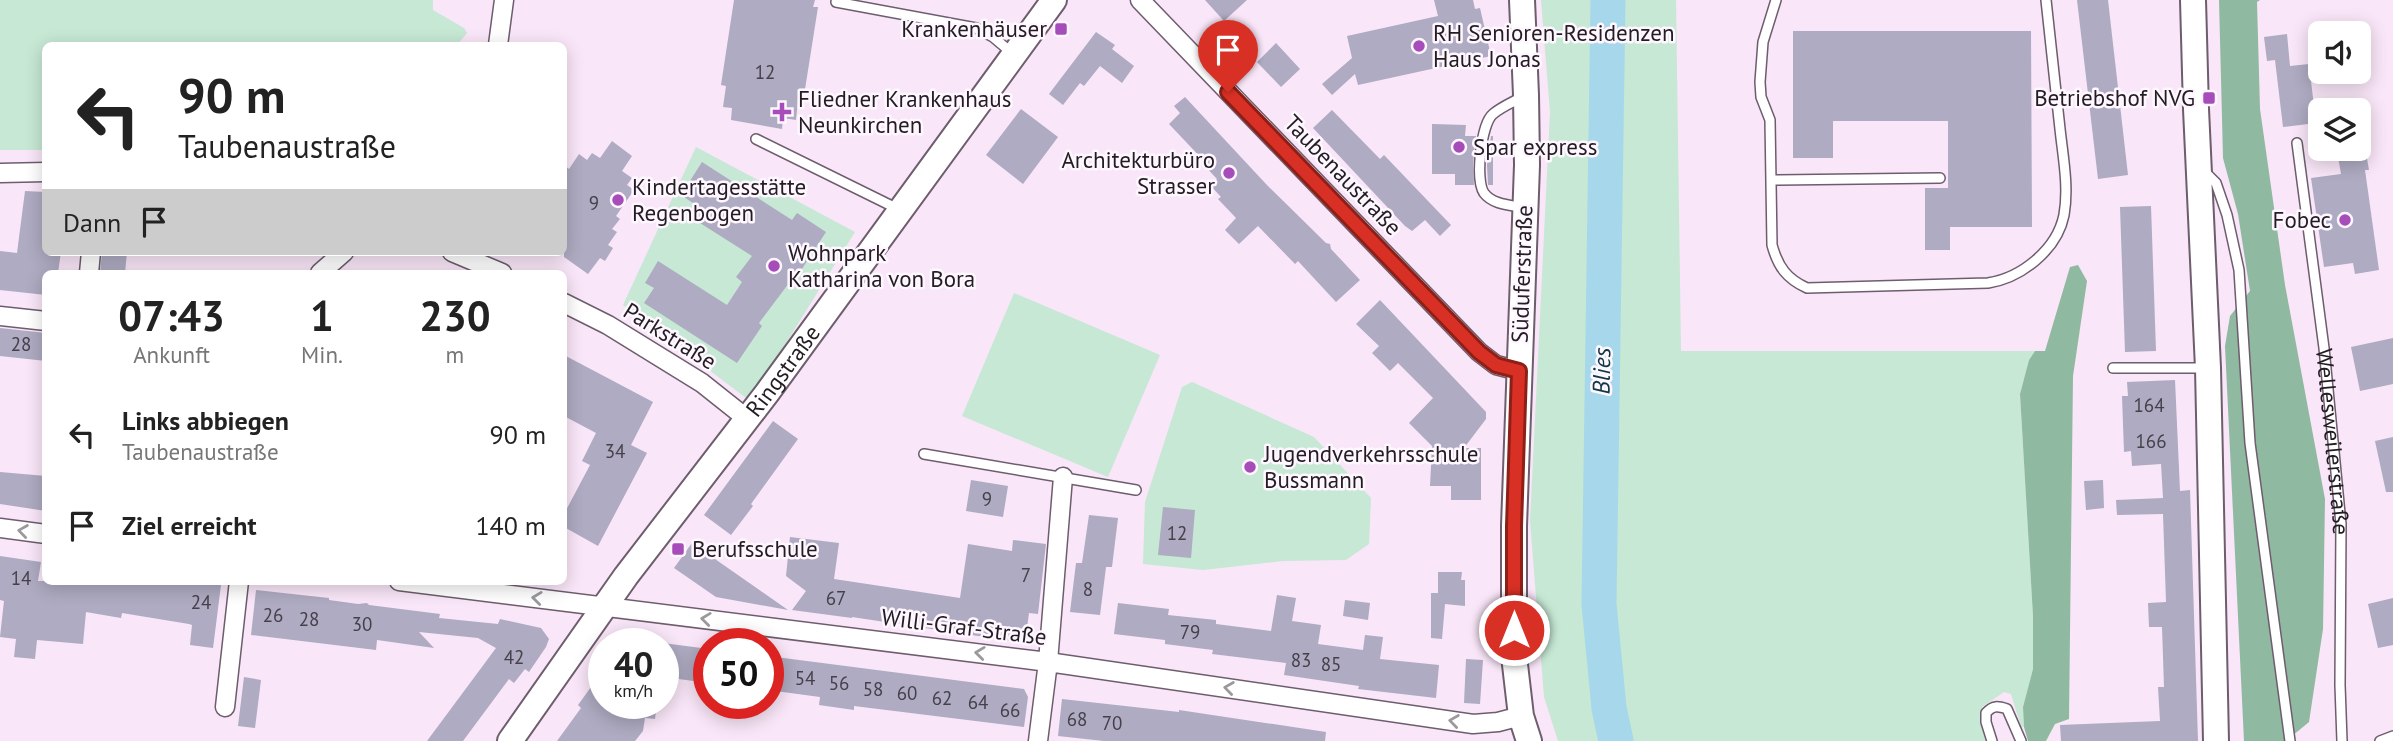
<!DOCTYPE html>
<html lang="de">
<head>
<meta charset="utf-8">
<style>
	:root { --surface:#fff; --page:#f6f6f6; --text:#222; --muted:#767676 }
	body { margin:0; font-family:"PT Sans",sans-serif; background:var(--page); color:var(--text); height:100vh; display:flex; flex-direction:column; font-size:26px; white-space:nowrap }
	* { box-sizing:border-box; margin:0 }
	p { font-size:23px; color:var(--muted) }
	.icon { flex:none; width:38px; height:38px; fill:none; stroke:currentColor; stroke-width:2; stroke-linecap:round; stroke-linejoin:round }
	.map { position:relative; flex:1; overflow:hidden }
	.side { position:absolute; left:42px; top:270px; width:525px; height:315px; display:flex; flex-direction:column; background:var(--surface); border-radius:10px; box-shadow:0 4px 18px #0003 }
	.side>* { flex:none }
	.banner { position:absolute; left:42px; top:42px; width:525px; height:214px; border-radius:10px; box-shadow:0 4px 18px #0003; background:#fff; color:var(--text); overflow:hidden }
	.controls { position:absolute; left:2308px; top:21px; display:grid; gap:14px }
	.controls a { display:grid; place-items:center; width:63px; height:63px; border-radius:10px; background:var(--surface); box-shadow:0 4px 18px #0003; font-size:35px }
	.speed { position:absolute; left:588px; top:628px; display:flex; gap:14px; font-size:35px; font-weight:700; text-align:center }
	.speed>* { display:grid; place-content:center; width:91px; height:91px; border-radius:50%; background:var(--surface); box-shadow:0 4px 18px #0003; line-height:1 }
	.speed small { font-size:18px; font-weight:400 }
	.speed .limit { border:10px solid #d22; background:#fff; color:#111 }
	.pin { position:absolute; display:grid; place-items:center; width:60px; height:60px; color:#fff; margin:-72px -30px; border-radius:50% 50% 50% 0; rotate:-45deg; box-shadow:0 0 7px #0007 }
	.pin .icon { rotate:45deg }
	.me { position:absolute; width:77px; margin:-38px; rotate:0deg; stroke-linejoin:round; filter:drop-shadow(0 0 5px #0008) }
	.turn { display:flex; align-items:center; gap:24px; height:147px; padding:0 21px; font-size:32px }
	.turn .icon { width:91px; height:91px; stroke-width:2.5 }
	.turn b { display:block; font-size:49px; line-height:60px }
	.then { display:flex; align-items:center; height:66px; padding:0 21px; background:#0003; gap:14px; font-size:26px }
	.eta { display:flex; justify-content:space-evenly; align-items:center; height:119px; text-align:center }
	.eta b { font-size:42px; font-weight:700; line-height:49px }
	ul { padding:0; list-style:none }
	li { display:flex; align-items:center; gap:21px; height:91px; padding:0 21px }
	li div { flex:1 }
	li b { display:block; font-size:26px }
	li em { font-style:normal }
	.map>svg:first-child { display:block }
</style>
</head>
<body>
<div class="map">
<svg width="2393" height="741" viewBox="0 0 2393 741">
	<rect width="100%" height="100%" fill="#f9e6f8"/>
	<!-- green -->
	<path fill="#c6e8d4" d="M 0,0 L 433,0 L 433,10 L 464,28 L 467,33 L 456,46 L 46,46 L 45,150 L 0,150 Z
		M 1541,0 L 1676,0 L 1681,351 L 2035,351 L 2029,360 L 2020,394 L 2033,616 L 2033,669 L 2023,707 L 2024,727 L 2021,727 L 2011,694 L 2004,692 L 1982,707 L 1981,719 L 1987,741 L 1558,741 L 1544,697 L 1530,521 L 1550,112 Z
		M 696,147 L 855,232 L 750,401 L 623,305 Z
		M 1014,293 L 1160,355 L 1108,477 L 962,416 Z
		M 1192,382 L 1314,437 L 1371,498 L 1369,544 L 1346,560 L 1283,561 L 1203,570 L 1143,564 L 1145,502 L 1182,387 Z"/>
	<!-- forest -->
	<path fill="#8fb9a1" d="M 2219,0 L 2260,0 L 2257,2 L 2260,109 L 2285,285 L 2325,499 L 2323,629 L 2309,722 L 2286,741 L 2244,741 L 2225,346 L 2230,316 L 2250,291 L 2238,214 L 2223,158 Z
		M 2078,265 L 2087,281 L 2073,376 L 2069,719 L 2055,724 L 2046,741 L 2028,741 L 2024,727 L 2023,707 L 2033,669 L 2033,616 L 2020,394 L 2029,360 L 2035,351 L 2045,351 L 2070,267 Z"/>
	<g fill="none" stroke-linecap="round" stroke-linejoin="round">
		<!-- river -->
		<path stroke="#a7d7ea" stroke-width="35" d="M 1608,0 L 1599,604 L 1609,708 L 1616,741"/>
	</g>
	<!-- building -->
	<path fill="#aeabc2" d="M 734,0 L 815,0 L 813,7 L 818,7 L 803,102 L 798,101 L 796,120 L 783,118 L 782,129 L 731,120 L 732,108 L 723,107 L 726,86 L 721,85 Z
		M 1205,0 L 1247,0 L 1224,21 Z
		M 1434,0 L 1473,0 L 1475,9 L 1480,8 L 1491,56 L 1358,85 L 1355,74 L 1332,95 L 1322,84 L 1352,58 L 1347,36 L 1438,16 Z
		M 2077,0 L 2108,0 L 2128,175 L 2098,179 Z
		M 1793,31 L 2031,31 L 2032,227 L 1950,227 L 1950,250 L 1925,250 L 1925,188 L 1948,188 L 1948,121 L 1833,121 L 1833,158 L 1793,158 Z
		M 1096,32 L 1115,45 L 1112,49 L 1134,66 L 1122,83 L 1100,66 L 1084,86 L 1080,83 L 1063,105 L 1049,94 Z
		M 2287,34 L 2290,66 L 2309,64 L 2316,123 L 2283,127 L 2275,60 L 2267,61 L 2264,37 Z
		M 1276,43 L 1300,69 L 1281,87 L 1257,62 Z
		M 1185,97 L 1266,184 L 1326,243 L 1330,244 L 1331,249 L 1360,280 L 1336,302 L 1298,261 L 1295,264 L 1258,226 L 1239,244 L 1225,230 L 1236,218 L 1218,199 L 1221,197 L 1210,185 L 1217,179 L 1203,164 L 1205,162 L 1169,124 L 1180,113 L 1174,106 Z
		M 1021,109 L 1058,137 L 1023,184 L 986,155 Z
		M 1332,110 L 1380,159 L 1384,155 L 1451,225 L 1440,236 L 1425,220 L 1412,231 L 1405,226 L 1313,128 Z
		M 1432,124 L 1466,125 L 1465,136 L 1476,136 L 1473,164 L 1474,185 L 1455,185 L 1455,174 L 1432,174 Z
		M 1491,136 L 1493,136 L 1493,185 L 1488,185 L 1487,165 Z
		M 612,141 L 632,156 L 622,171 L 632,178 L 627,185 L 634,190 L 616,216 L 620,219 L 612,229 L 617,232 L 608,245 L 613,248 L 605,261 L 600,258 L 588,274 L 564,257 L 564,165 L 569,169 L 579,154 L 587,160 L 592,153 L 600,158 Z
		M 2365,147 L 2369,170 L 2365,170 L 2379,270 L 2355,274 L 2353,263 L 2324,267 L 2311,178 L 2341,174 L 2337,151 Z
		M 702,162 L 792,220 L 797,213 L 826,232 L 800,272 L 798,271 L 759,323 L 762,326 L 737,363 L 644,303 L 654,288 L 645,283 L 658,261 L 727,305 L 742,282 L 736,277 L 752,256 L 689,216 L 696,205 L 681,195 Z
		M 25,191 L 46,192 L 46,252 L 61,252 L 58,273 L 46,273 L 46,295 L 0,290 L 0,251 L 17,253 Z
		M 2151,206 L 2156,351 L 2125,352 L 2120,207 Z
		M 102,252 L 127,252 L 125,273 L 100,273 Z
		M 1380,300 L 1486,412 L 1486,419 L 1464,448 L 1481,448 L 1481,500 L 1451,500 L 1451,486 L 1430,486 L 1432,446 L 1409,423 L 1433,398 L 1398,363 L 1390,371 L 1372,353 L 1379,346 L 1356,324 Z
		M 0,328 L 46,333 L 46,361 L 0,356 Z
		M 2393,338 L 2393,384 L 2360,391 L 2351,347 Z
		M 564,355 L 653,402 L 631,445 L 647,453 L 598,546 L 564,527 L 564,514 L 590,465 L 582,461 L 596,433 L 564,416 Z
		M 2175,380 L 2180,491 L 2190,490 L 2198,741 L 2061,741 L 2060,725 L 2160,721 L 2158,687 L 2164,687 L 2162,627 L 2149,627 L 2148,603 L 2166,602 L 2163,514 L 2117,515 L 2116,500 L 2163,498 L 2161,464 L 2132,466 L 2131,451 L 2124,452 L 2122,396 L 2128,396 L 2127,382 Z
		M 773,421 L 798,439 L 751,504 L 753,506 L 731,535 L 704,515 Z
		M 2393,437 L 2393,492 L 2386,492 L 2375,441 Z
		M 0,472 L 46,476 L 46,511 L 0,504 Z
		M 971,480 L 1008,486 L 1003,517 L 966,511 Z
		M 2103,480 L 2104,508 L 2086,510 L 2084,481 Z
		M 1163,507 L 1195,510 L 1191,558 L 1158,555 Z
		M 1089,515 L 1118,518 L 1112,567 L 1106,567 L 1100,615 L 1070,612 L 1076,563 L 1082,563 Z
		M 790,537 L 839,543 L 834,579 L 960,598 L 968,544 L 1012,551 L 1013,540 L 1046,544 L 1038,614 L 1029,613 L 1025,643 L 852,617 L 852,618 L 792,610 L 806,591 L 786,576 Z
		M 692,543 L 758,589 L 788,610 L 716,597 L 674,568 Z
		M 0,556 L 41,562 L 38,581 L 189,581 L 221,585 L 213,648 L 190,645 L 192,625 L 189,624 L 122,613 L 121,618 L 86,612 L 83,644 L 37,640 L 35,659 L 14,657 L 16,639 L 0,637 L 4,601 L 0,600 Z
		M 1438,572 L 1462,572 L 1461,580 L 1465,580 L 1465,606 L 1445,604 L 1442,639 L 1431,638 L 1431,593 L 1438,593 Z
		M 256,590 L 329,598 L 329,600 L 358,604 L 367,603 L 369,605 L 440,614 L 439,618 L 498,624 L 500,619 L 541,628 L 549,639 L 546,647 L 529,672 L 525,669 L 514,683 L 509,679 L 463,741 L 427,741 L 496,648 L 478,638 L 419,632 L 434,648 L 377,640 L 376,650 L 251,635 Z
		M 1277,595 L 1296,598 L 1292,621 L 1321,625 L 1318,644 L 1363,650 L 1365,635 L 1383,637 L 1380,659 L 1439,665 L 1436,698 L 1358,689 L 1359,686 L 1284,675 L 1286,663 L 1212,654 L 1213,650 L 1165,644 L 1165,640 L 1114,634 L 1118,603 L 1169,609 L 1168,615 L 1216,620 L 1216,624 L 1271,631 Z
		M 2393,598 L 2393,645 L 2378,648 L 2368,604 Z
		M 1345,600 L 1370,603 L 1368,620 L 1343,616 Z
		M 663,643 L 709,649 L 709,683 L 663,677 Z
		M 768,656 L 1024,689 L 1028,697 L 1024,727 L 854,706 L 854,710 L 819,705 L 820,697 L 768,690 Z
		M 1466,659 L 1483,660 L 1480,704 L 1464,703 Z
		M 604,669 L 604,704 L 657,704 L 655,719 L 645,718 L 643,731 L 635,741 L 557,741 L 581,708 L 578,705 Z
		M 244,677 L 261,680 L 255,728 L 238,726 Z
		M 1062,699 L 1179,712 L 1179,710 L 1326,732 L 1325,741 L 1104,741 L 1058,736 Z"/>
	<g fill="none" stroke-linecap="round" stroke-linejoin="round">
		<defs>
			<g id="lane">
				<path d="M 1776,0 L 1763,42 L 1760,82 L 1761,97 L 1770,120 L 1772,245 C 1778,267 1787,279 1807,288 L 1988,283 C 2021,278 2057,250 2064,215 C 2069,187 2063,157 2060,129 C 2055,86 2051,43 2046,0"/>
				<path d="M 836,2 L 976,28 L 993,37 L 1012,53"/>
				<path d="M 1522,97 C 1513,102 1501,107 1493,114 C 1481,124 1475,180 1484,193 C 1493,205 1511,205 1525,208"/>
				<path d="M 756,139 L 898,209"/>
				<path id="s1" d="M 2297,143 L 2324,348 L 2341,524 L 2340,685 L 2342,741"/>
				<path d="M 2205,172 L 2216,183 L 2227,215 L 2239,270 L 2250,443 L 2290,741"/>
				<path d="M 1772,180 L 1940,178"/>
				<path d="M 2113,368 L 2205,368"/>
				<path d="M 924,454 L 1136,490"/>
				<path d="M 1992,741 L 1986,722 L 1986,713 C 1993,705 1998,706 2007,709 L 2021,741"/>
				<path d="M 2380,741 L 2393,736"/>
			</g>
			<path id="street" d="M 1140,0 L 1479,352 L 1496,365 L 1519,371
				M 498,45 L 504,0
				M 0,173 L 46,172
				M 452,252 L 502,273
				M 89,273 L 91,252
				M 320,273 L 344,252
				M 564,303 L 608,325 L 702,383 L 746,418
				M 0,316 L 46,321
				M 0,528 L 46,534
				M 399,581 L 1048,662 L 1473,724 L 1498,722 L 1521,716
				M 225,707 L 239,581
				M 1038,741 L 1048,662 L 1063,477"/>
			<g id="secondary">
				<path d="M 1522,0 L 1526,95 L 1527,165 L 1514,526 L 1514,656 L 1521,716 L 1529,741"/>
				<path d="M 2193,0 L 2196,109 L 2208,368 L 2216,741"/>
				<path id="s2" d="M 510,741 L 626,576 L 767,393 L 1054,0"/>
			</g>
		</defs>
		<!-- lane casing -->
		<use href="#lane" stroke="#6d5d6d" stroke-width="12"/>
		<!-- street casing -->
		<use href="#street" stroke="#6d5d6d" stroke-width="21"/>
		<!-- secondary casing -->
		<use href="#secondary" stroke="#6d5d6d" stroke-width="28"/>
		<!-- lane -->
		<use href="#lane" stroke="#fff" stroke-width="9"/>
		<!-- street -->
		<use href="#street" stroke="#fff" stroke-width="18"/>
		<!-- secondary -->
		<use href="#secondary" stroke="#fff" stroke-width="24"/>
	</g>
	<!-- one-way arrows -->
	<defs><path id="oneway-chevron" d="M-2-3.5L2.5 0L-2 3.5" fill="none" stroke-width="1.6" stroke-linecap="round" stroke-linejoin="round" transform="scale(1.75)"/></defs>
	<g stroke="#9c999c">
		<use href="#oneway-chevron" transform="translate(23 531) rotate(-172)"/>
		<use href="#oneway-chevron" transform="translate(537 598) rotate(-173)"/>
		<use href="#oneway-chevron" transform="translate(706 619) rotate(-173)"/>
		<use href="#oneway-chevron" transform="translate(980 653) rotate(-173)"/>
		<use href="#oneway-chevron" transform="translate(1229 688) rotate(-172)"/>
		<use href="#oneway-chevron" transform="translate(1454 721) rotate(-172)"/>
	</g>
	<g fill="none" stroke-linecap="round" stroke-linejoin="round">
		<defs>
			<path id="route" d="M 1228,92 L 1479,352 L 1496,365 L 1519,371 L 1514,526 L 1514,630"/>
		</defs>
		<!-- route casing -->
		<use href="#route" stroke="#8d1f18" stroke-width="18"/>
		<!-- route -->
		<use href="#route" stroke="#d93025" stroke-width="12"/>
	</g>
	<!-- markers -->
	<g fill="#a64dba" stroke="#fff7ff" stroke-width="2.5">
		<rect x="1054" y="22" width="14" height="14" rx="3.5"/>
		<circle cx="1419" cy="46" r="7"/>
		<rect x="2202" y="91" width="14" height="14" rx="3.5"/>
		<path d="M778.5 101.5h7v7h7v7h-7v7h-7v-7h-7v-7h7z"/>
		<circle cx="1459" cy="147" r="7"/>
		<circle cx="1229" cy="173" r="7"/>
		<circle cx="618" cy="200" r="7"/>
		<circle cx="2345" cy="220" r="7"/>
		<circle cx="774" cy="266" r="7"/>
		<circle cx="1250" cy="467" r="7"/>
		<rect x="671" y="542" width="14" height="14" rx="3.5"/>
	</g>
	<g text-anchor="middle" stroke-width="5" stroke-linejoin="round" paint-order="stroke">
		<!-- number labels -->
		<g font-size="19" fill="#46404a">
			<text x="765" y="79">12</text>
			<text x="594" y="210">9</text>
			<text x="21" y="351">28</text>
			<text x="2149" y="412">164</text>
			<text x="2151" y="448">166</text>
			<text x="615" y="458">34</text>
			<text x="987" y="506">9</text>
			<text x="1177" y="540">12</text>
			<text x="1026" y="582">7</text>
			<text x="21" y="585">14</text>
			<text x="1088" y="596">8</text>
			<text x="836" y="605">67</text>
			<text x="201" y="609">24</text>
			<text x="273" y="622">26</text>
			<text x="309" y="626">28</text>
			<text x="362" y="631">30</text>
			<text x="1190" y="639">79</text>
			<text x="514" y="664">42</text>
			<text x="1301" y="667">83</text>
			<text x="1331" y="671">85</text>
			<text x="805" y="685">54</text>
			<text x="839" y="690">56</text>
			<text x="873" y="696">58</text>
			<text x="907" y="700">60</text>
			<text x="942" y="705">62</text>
			<text x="978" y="709">64</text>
			<text x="1010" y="717">66</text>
			<text x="1077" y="726">68</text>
			<text x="1112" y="730">70</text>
		</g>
		<!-- poi labels -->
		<g font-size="23" fill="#231c22" stroke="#fff7ff" text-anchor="start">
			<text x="1047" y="37" text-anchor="end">Krankenhäuser</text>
			<text x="1433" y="41">RH Senioren-Residenzen<tspan x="1433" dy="26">Haus Jonas</tspan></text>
			<text x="2195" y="106" text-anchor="end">Betriebshof NVG</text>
			<text x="798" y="107">Fliedner Krankenhaus<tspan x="798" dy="26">Neunkirchen</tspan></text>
			<text x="1473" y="155">Spar express</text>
			<text x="1215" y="168" text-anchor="end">Architekturbüro<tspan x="1215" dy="26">Strasser</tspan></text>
			<text x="632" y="195">Kindertagesstätte<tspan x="632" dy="26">Regenbogen</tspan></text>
			<text x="2331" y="228" text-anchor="end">Fobec</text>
			<text x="788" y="261">Wohnpark<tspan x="788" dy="26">Katharina von Bora</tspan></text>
			<text x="1264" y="462">Jugendverkehrsschule<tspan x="1264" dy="26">Bussmann</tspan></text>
			<text x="692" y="557">Berufsschule</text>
		</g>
		<!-- street labels -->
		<g font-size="23" fill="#231c22" stroke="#fff7ff">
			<text transform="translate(1343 175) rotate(46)" y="8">Taubenaustraße</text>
			<text transform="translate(1522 274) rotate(-88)" y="8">Süduferstraße</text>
			<text transform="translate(670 336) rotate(32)" y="8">Parkstraße</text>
			<text dy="8" stroke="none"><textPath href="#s2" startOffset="460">Ringstraße</textPath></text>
			<text dy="8" stroke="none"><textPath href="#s1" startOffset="301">Wellesweilerstraße</textPath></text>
			<text transform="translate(964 627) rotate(7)" y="8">Willi-Graf-Straße</text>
		</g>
		<!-- water labels -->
		<g font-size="24" font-style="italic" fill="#0d3745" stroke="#fff7ff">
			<text transform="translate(1602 371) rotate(-89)" y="8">Blies</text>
		</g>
	</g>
</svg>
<div class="controls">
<a><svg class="icon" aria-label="sound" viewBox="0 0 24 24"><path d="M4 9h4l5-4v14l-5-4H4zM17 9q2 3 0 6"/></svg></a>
<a><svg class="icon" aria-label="layers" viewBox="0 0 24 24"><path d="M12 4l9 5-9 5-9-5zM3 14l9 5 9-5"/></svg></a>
</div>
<div class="speed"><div>40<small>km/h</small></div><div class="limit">50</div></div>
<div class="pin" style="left:1228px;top:92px;background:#d93025"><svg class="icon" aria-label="arrive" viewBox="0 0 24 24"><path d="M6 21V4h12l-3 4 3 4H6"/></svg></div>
<svg class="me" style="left:1514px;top:630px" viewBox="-20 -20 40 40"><circle r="17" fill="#d93025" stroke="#fff" stroke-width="3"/><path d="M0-11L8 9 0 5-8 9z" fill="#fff"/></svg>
<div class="banner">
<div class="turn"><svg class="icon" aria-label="left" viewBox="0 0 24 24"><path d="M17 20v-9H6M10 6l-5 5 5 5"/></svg><div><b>90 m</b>Taubenaustraße</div></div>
<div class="then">Dann<svg class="icon" aria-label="arrive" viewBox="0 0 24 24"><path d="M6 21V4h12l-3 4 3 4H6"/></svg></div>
</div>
<section class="side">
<div class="eta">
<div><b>07:43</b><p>Ankunft</p></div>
<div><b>1</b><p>Min.</p></div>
<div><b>230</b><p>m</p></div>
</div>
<ul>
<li><svg class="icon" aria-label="left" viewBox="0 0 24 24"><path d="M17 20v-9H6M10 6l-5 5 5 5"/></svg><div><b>Links abbiegen</b><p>Taubenaustraße</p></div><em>90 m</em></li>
<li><svg class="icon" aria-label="arrive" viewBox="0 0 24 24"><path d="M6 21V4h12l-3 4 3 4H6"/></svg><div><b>Ziel erreicht</b></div><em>140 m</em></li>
</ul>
</section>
</div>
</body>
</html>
